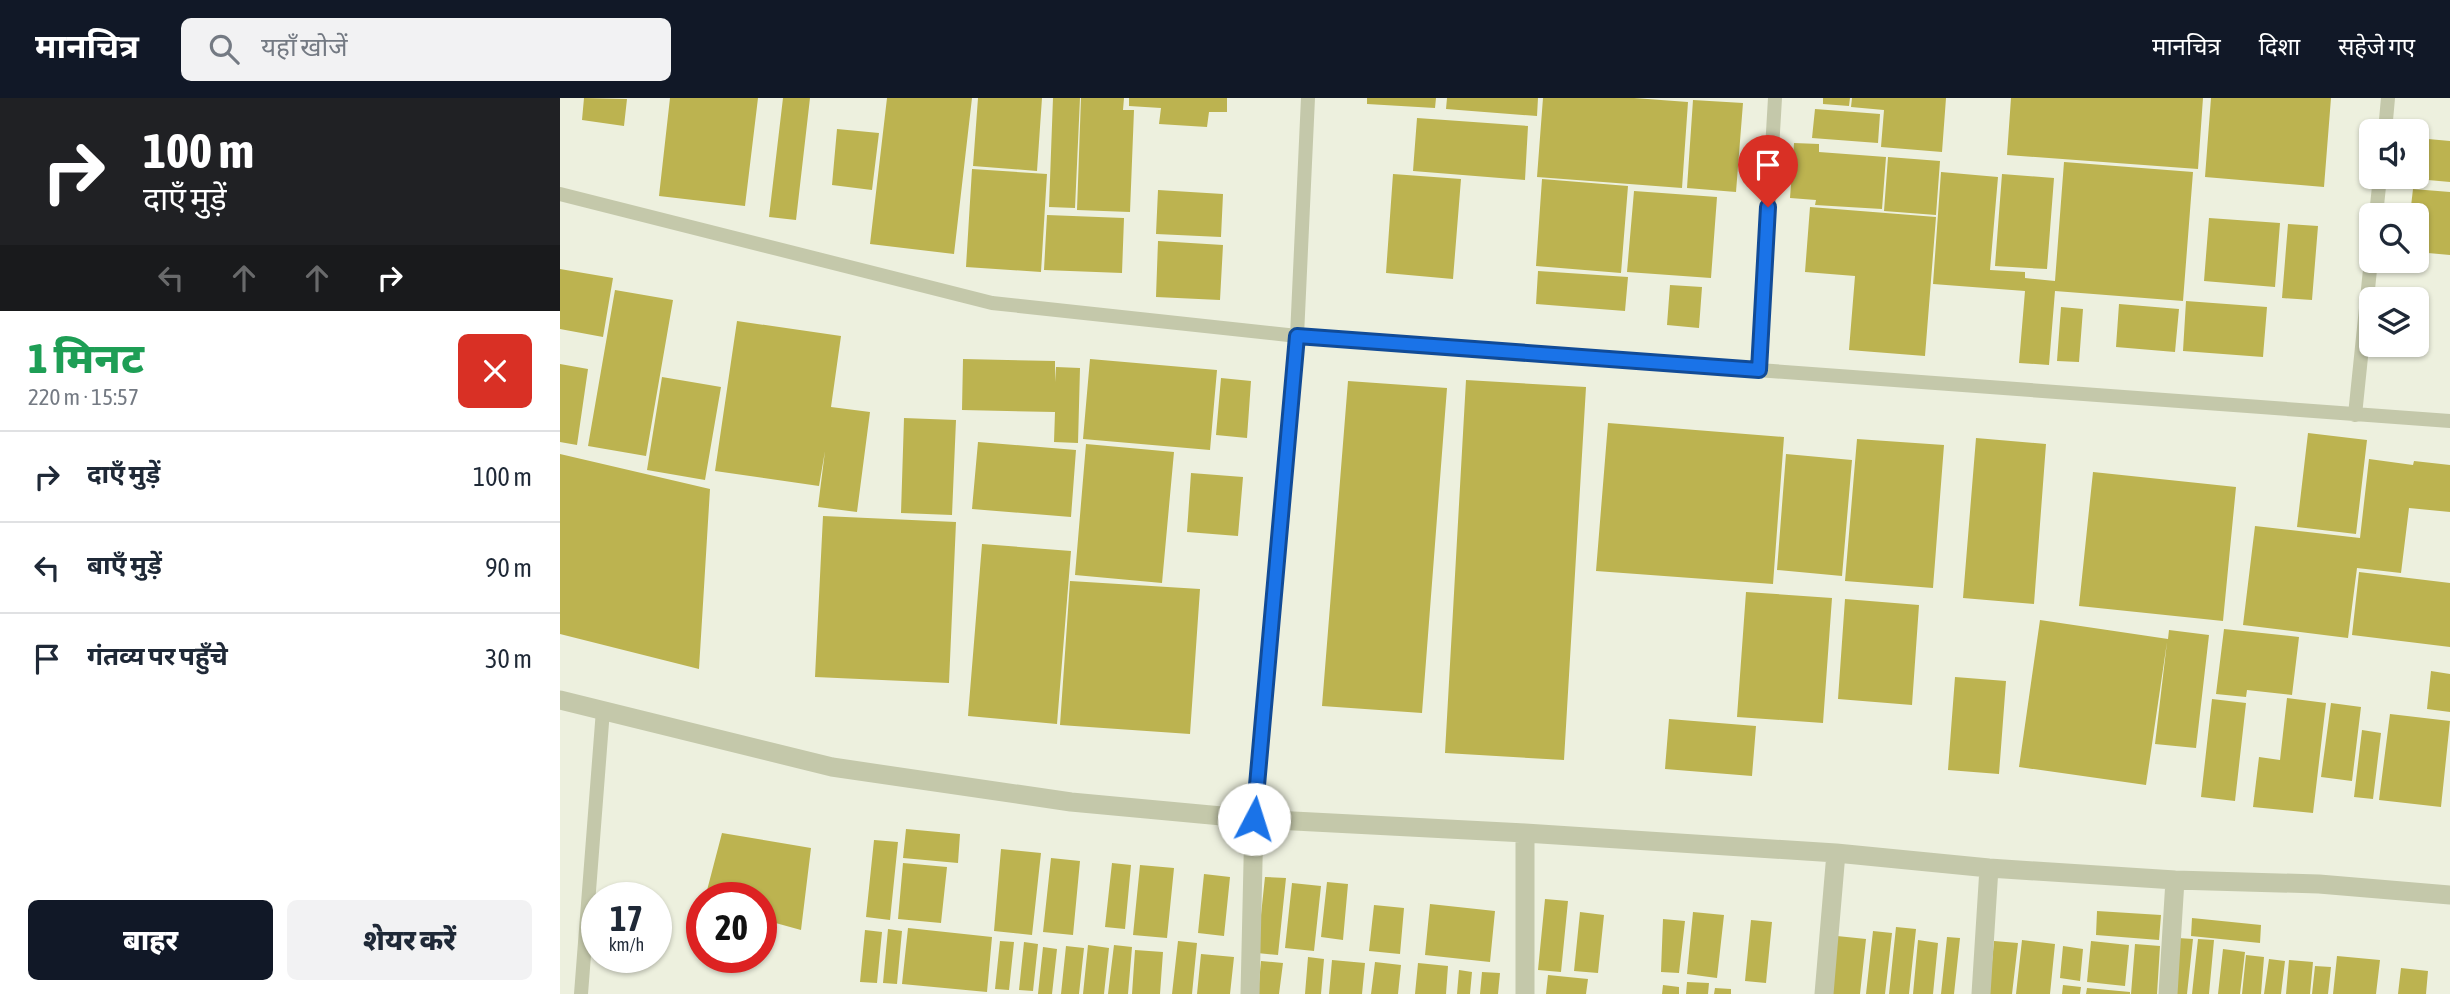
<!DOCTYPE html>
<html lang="hi">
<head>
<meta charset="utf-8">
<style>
	:root { --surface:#fff; --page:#f2f2f3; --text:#1f2937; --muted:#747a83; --line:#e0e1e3; --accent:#111827 }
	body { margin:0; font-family:"Asap Condensed","Noto Sans Devanagari",sans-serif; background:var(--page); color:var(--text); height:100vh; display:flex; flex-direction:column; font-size:26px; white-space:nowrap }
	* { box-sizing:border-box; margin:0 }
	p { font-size:23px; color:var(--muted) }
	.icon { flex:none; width:38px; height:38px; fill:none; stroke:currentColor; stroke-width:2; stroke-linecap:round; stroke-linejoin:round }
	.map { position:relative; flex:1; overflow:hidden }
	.drawer { display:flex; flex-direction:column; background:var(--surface); width:560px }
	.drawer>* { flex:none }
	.hud { background:#202124; color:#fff; overflow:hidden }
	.fabs { position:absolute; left:1799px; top:21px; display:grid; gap:14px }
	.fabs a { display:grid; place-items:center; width:70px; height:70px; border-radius:10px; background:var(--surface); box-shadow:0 2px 5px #0004; font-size:35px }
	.speed { position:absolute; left:21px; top:784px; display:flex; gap:14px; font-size:35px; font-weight:700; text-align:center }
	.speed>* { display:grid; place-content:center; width:91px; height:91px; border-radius:50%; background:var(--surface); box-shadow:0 2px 5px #0004; line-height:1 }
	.speed small { font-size:18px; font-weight:400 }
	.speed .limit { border:10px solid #d22; background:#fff; color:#111 }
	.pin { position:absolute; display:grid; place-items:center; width:60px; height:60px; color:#fff; margin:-72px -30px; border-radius:50% 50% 50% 0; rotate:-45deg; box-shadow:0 0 7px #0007 }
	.pin .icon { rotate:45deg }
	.me { position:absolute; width:77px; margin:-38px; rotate:5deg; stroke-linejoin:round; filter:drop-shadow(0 0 5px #0008) }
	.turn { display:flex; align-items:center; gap:24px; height:147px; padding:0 28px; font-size:32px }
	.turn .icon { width:91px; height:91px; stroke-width:2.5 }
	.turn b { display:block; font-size:49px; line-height:60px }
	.lanes { display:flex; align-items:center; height:66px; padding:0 28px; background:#0003; justify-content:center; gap:35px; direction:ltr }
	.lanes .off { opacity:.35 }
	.round { display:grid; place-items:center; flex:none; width:74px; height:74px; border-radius:10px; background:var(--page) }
	.overview { display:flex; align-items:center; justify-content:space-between; height:119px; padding:0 28px }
	h1 { font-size:42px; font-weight:800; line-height:52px; color:#1e9e55 }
	.button { display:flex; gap:14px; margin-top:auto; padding:14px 28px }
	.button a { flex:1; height:80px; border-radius:10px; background:var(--accent); color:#fff; font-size:28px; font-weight:800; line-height:80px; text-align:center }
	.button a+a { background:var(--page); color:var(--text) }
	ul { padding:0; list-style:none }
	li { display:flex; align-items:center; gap:21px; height:91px; padding:0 28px; border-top:2px solid var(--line) }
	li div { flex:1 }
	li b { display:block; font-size:26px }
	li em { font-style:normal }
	header { display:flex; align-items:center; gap:42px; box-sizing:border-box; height:98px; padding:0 35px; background:var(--accent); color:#fff }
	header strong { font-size:33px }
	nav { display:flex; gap:38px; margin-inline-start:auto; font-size:24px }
	.search { width:490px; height:63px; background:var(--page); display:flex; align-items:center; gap:18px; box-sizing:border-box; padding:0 24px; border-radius:10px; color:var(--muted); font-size:26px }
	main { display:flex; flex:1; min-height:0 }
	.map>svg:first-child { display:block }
</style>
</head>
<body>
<header>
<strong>मानचित्र</strong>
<div class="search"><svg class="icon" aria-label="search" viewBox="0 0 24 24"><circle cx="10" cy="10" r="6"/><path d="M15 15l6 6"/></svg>यहाँ खोजें</div>
<nav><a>मानचित्र</a><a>दिशा</a><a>सहेजे गए</a></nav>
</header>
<main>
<section class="drawer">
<div class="hud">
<div class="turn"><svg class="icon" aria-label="right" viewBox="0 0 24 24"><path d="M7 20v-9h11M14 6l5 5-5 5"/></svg><div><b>100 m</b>दाएँ मुड़ें</div></div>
<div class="lanes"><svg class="icon off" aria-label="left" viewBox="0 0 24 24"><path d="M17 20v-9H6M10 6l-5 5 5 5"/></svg><svg class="icon off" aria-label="ahead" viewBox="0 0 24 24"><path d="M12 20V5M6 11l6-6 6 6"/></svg><svg class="icon off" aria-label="ahead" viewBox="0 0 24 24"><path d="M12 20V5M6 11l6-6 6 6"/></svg><svg class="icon" aria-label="right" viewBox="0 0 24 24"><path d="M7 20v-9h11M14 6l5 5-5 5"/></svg></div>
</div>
<div class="overview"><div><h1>1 मिनट</h1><p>220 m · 15:57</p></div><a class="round" style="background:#d93025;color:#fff"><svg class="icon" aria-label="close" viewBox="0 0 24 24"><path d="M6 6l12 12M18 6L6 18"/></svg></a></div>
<ul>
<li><svg class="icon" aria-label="right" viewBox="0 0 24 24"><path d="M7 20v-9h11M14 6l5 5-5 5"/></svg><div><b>दाएँ मुड़ें</b></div><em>100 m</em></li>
<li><svg class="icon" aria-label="left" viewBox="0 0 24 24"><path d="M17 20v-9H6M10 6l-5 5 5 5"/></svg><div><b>बाएँ मुड़ें</b></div><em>90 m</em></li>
<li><svg class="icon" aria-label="arrive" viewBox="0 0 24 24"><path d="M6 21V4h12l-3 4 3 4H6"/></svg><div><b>गंतव्य पर पहुँचे</b></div><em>30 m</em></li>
</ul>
<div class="button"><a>बाहर</a><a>शेयर करें</a></div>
</section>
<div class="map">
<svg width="1890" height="896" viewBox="0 0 1890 896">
	<rect width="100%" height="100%" fill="#edf0de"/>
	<!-- building -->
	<path fill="#bcb350" d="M 24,0 L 67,1 L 64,28 L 22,22 Z
		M 110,0 L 198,0 L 185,108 L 99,98 Z
		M 223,0 L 250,0 L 236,122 L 209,119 Z
		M 327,0 L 412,0 L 394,156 L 310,146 Z
		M 418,0 L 482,0 L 477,73 L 413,68 Z
		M 493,0 L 520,0 L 515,110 L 489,109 Z
		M 521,0 L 564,0 L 563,12 L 574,12 L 570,114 L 517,112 Z
		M 569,0 L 667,0 L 667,14 L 649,14 L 647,29 L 599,26 L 601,10 L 569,8 Z
		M 807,0 L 876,0 L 875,10 L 807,6 Z
		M 887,0 L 978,0 L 977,18 L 886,11 Z
		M 983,0 L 1074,0 L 1128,4 L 1122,90 L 977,79 Z
		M 1263,0 L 1290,0 L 1289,8 L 1263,6 Z
		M 1292,0 L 1386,0 L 1382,54 L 1321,49 L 1324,12 L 1291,9 Z
		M 1451,0 L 1643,0 L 1638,71 L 1447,57 Z
		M 1651,0 L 1771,0 L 1764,89 L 1645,79 Z
		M 1133,2 L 1183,5 L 1176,94 L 1127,90 Z
		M 1255,11 L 1320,16 L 1318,45 L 1252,40 Z
		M 857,20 L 968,28 L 965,82 L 853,73 Z
		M 277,31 L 319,35 L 312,92 L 272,87 Z
		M 1857,40 L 1890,43 L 1890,84 L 1857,81 Z
		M 1234,45 L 1259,46 L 1259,54 L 1326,59 L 1322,111 L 1255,107 L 1256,102 L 1230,100 Z
		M 1328,59 L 1380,63 L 1376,117 L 1324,113 Z
		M 1504,64 L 1633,74 L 1623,203 L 1495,193 L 1489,267 L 1459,265 L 1465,193 L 1373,186 L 1381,74 L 1438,79 L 1430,172 L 1465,174 L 1465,180 L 1495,183 Z
		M 412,71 L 487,76 L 481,174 L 406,169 Z
		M 833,76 L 901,81 L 893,181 L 826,175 Z
		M 1442,76 L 1494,80 L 1487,171 L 1435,168 Z
		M 982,81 L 1068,88 L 1061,175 L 976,168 Z
		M 1853,91 L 1890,94 L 1890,157 L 1857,154 L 1857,117 L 1850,117 Z
		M 598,92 L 663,96 L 661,139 L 596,136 Z
		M 1074,93 L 1157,99 L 1151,180 L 1067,174 Z
		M 1250,109 L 1376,119 L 1365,258 L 1289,252 L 1295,178 L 1245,174 Z
		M 487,117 L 564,120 L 562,175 L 484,172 Z
		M 1649,120 L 1720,125 L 1715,189 L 1644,183 Z
		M 1728,126 L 1758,128 L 1752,202 L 1722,200 Z
		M 598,143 L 663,147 L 660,202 L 596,199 Z
		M 0,171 L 53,180 L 43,239 L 0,231 Z
		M 978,173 L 1068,179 L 1065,213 L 976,206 Z
		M 1110,187 L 1142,189 L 1139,230 L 1107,227 Z
		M 55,192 L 113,202 L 86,358 L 28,348 Z
		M 1626,203 L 1707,209 L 1703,259 L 1623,253 Z
		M 1559,206 L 1619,211 L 1615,254 L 1556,249 Z
		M 1501,209 L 1523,211 L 1519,264 L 1497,263 Z
		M 177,223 L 281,238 L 271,309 L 310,314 L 297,414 L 258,409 L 265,353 L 259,388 L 155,373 Z
		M 403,261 L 495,263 L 495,284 L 496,269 L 520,270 L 518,345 L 494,344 L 495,314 L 402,312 Z
		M 530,261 L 657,272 L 650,352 L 523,341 Z
		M 0,266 L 28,271 L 17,347 L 0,344 Z
		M 102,279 L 161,289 L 145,382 L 87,372 Z
		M 661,280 L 691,283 L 687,340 L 656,337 Z
		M 906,282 L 1026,289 L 1004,662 L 885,655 Z
		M 788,283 L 887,290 L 862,615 L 762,608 Z
		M 344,320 L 396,322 L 392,417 L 341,415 Z
		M 1048,325 L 1224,339 L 1213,486 L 1036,473 Z
		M 1748,335 L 1807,342 L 1796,436 L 1737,429 Z
		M 1416,340 L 1486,346 L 1474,506 L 1403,500 Z
		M 1297,341 L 1384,347 L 1373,490 L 1285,483 Z
		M 418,344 L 516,352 L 511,419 L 412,411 Z
		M 526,346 L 614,354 L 602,485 L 515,477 Z
		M 0,356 L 150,391 L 139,571 L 0,536 Z
		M 1226,356 L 1292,362 L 1282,478 L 1217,472 Z
		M 1809,361 L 1853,367 L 1854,363 L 1890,367 L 1890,414 L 1849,410 L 1841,475 L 1797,470 L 1788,540 L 1683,527 L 1695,428 L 1800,440 Z
		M 1533,374 L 1676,389 L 1663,523 L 1519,508 Z
		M 631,375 L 683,379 L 678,438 L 627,434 Z
		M 263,418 L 396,424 L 389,585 L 255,579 Z
		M 422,446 L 511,453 L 497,626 L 408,618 Z
		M 1799,474 L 1890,485 L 1890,549 L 1792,537 Z
		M 510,483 L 640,491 L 630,636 L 500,627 Z
		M 1186,494 L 1272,500 L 1263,625 L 1177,619 Z
		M 1285,501 L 1359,507 L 1352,607 L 1278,601 Z
		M 1480,522 L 1608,541 L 1609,532 L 1649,537 L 1636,650 L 1595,646 L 1607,544 L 1586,687 L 1459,669 Z
		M 1664,531 L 1739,539 L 1732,597 L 1687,592 L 1686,599 L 1656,596 Z
		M 1871,573 L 1890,576 L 1890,614 L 1867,611 Z
		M 1395,579 L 1446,583 L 1439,676 L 1388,672 Z
		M 1727,600 L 1766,605 L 1753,715 L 1693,709 L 1699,659 L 1720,662 Z
		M 1652,601 L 1686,605 L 1675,703 L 1641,699 Z
		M 1771,605 L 1801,609 L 1792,683 L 1761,679 Z
		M 1830,616 L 1890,623 L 1881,709 L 1819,702 Z
		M 1109,621 L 1196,628 L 1192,678 L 1105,671 Z
		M 1802,632 L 1821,635 L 1813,701 L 1794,699 Z
		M 346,731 L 400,736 L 398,765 L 343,760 Z
		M 162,735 L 251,750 L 241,832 L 201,821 L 201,800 L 145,800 Z
		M 314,742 L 338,744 L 330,822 L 306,819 Z
		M 441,751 L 481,755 L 472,837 L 434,833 Z
		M 491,760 L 520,763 L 513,837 L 483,834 Z
		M 343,765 L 387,769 L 381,825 L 338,821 Z
		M 552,765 L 571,767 L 565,831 L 545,829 Z
		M 580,767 L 614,770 L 607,840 L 573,837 Z
		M 644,776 L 670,779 L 664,838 L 638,835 Z
		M 705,779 L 726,780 L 718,857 L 697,855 Z
		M 767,784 L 788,786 L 783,842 L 761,839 Z
		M 732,785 L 761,788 L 754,853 L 725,850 Z
		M 985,801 L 1008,803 L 1001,874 L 978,872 Z
		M 870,806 L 935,813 L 930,864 L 865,857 Z
		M 814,807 L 844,810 L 840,856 L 809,853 Z
		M 1537,813 L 1601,817 L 1599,842 L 1536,837 Z
		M 1020,814 L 1044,817 L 1038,875 L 1014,873 Z
		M 1133,814 L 1164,817 L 1157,880 L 1127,876 Z
		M 1632,820 L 1701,827 L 1700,845 L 1631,838 Z
		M 1103,821 L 1125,823 L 1119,875 L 1101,874 Z
		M 1191,822 L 1212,824 L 1206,885 L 1185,883 Z
		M 1336,829 L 1356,831 L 1349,896 L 1329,896 Z
		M 348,830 L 432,839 L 427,894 L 342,886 Z
		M 328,831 L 342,833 L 337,886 L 323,885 Z
		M 305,832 L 322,834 L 317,885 L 300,884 Z
		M 1313,833 L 1332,835 L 1325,896 L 1306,896 Z
		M 1277,838 L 1306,841 L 1300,896 L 1272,896 Z
		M 1387,839 L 1400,840 L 1394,896 L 1381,896 Z
		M 1618,840 L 1633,841 L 1627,896 L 1614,896 Z
		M 1638,841 L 1654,842 L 1649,896 L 1632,896 Z
		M 1358,842 L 1378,845 L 1373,896 L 1353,896 Z
		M 1462,842 L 1495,846 L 1490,896 L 1456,896 Z
		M 440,843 L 454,844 L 449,892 L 435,891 Z
		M 618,843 L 637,845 L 632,896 L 612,896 Z
		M 1434,843 L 1458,845 L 1452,896 L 1429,896 Z
		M 1531,843 L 1569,847 L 1565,888 L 1527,884 Z
		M 464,844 L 478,846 L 473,893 L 459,892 Z
		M 1575,846 L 1600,848 L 1597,896 L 1571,896 Z
		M 528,847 L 549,850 L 544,896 L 523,896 Z
		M 554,847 L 572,849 L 568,896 L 548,896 Z
		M 506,848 L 524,850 L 519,896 L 501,896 Z
		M 1503,848 L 1523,851 L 1520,883 L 1500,880 Z
		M 483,849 L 497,851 L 492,896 L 478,896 Z
		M 1663,851 L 1685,854 L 1680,896 L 1658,896 Z
		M 575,852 L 603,854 L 600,896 L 572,896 Z
		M 641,856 L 674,859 L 670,896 L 637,896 Z
		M 1686,857 L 1704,859 L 1701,896 L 1682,896 Z
		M 1777,858 L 1820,862 L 1816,896 L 1773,896 Z
		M 748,859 L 764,861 L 761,896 L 745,896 Z
		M 1709,861 L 1725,863 L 1721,896 L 1704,896 Z
		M 772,862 L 805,865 L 802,896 L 769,896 Z
		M 1729,862 L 1753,864 L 1750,896 L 1726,896 Z
		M 701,863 L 723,865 L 719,896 L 698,896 Z
		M 815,864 L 841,867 L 838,896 L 811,896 Z
		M 858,865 L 888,868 L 886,896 L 855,896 Z
		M 1755,868 L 1771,869 L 1768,896 L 1752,896 Z
		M 1841,870 L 1868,873 L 1866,896 L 1838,896 Z
		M 899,872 L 912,874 L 910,896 L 897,896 Z
		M 922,874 L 940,875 L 938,896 L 920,896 Z
		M 988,877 L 1028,881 L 1026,896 L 986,896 Z
		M 1127,884 L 1149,885 L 1148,896 L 1126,896 Z
		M 1103,887 L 1119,889 L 1119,896 L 1102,896 Z
		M 1503,887 L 1521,889 L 1520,896 L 1502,896 Z
		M 1155,890 L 1171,891 L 1171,896 L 1154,896 Z
		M 1527,890 L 1570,894 L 1570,896 L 1526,896 Z"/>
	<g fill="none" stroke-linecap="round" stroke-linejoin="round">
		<!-- service -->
		<path stroke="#c4c8aa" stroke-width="14" d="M 1825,33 L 1828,0
			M 0,96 L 432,205 L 737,238 L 1890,323
			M 1816,117 L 1820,79
			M 1199,272 L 1215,0
			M 1795,317 L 1811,162
			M 694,721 L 737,238 L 748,0
			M 21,896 L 43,612"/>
		<!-- minor -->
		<path stroke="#c4c8aa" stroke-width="19" d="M 0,602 L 272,669 L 511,704 L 694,721 L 965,735 L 1276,755 L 1429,770 L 1615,782 L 1759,786 L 1890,797
			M 965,735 L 965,896
			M 690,896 L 694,721
			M 1264,896 L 1276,755
			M 1421,896 L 1429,770
			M 1608,896 L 1615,782"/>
	</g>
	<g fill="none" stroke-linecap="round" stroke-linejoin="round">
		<defs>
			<path id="route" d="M 694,721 L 737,238 L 1199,272 L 1208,109"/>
		</defs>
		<!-- route casing -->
		<use href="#route" stroke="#114b97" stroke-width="18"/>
		<!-- route -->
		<use href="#route" stroke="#1a73e8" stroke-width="12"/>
	</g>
</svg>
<div class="fabs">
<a><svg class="icon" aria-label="sound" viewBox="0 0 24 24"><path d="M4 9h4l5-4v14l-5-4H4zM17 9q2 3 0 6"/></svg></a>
<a><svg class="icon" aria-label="search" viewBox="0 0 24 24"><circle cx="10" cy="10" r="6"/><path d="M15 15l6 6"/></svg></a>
<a><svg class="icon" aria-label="layers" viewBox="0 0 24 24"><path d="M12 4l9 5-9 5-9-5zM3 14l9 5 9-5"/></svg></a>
</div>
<div class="speed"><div>17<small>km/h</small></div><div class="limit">20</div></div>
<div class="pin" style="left:1208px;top:109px;background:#d93025"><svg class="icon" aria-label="arrive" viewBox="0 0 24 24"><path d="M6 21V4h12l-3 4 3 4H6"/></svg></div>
<svg class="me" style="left:694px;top:721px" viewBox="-20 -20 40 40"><circle r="19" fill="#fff"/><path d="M0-13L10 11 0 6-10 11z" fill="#1a73e8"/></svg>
</div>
</main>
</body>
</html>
